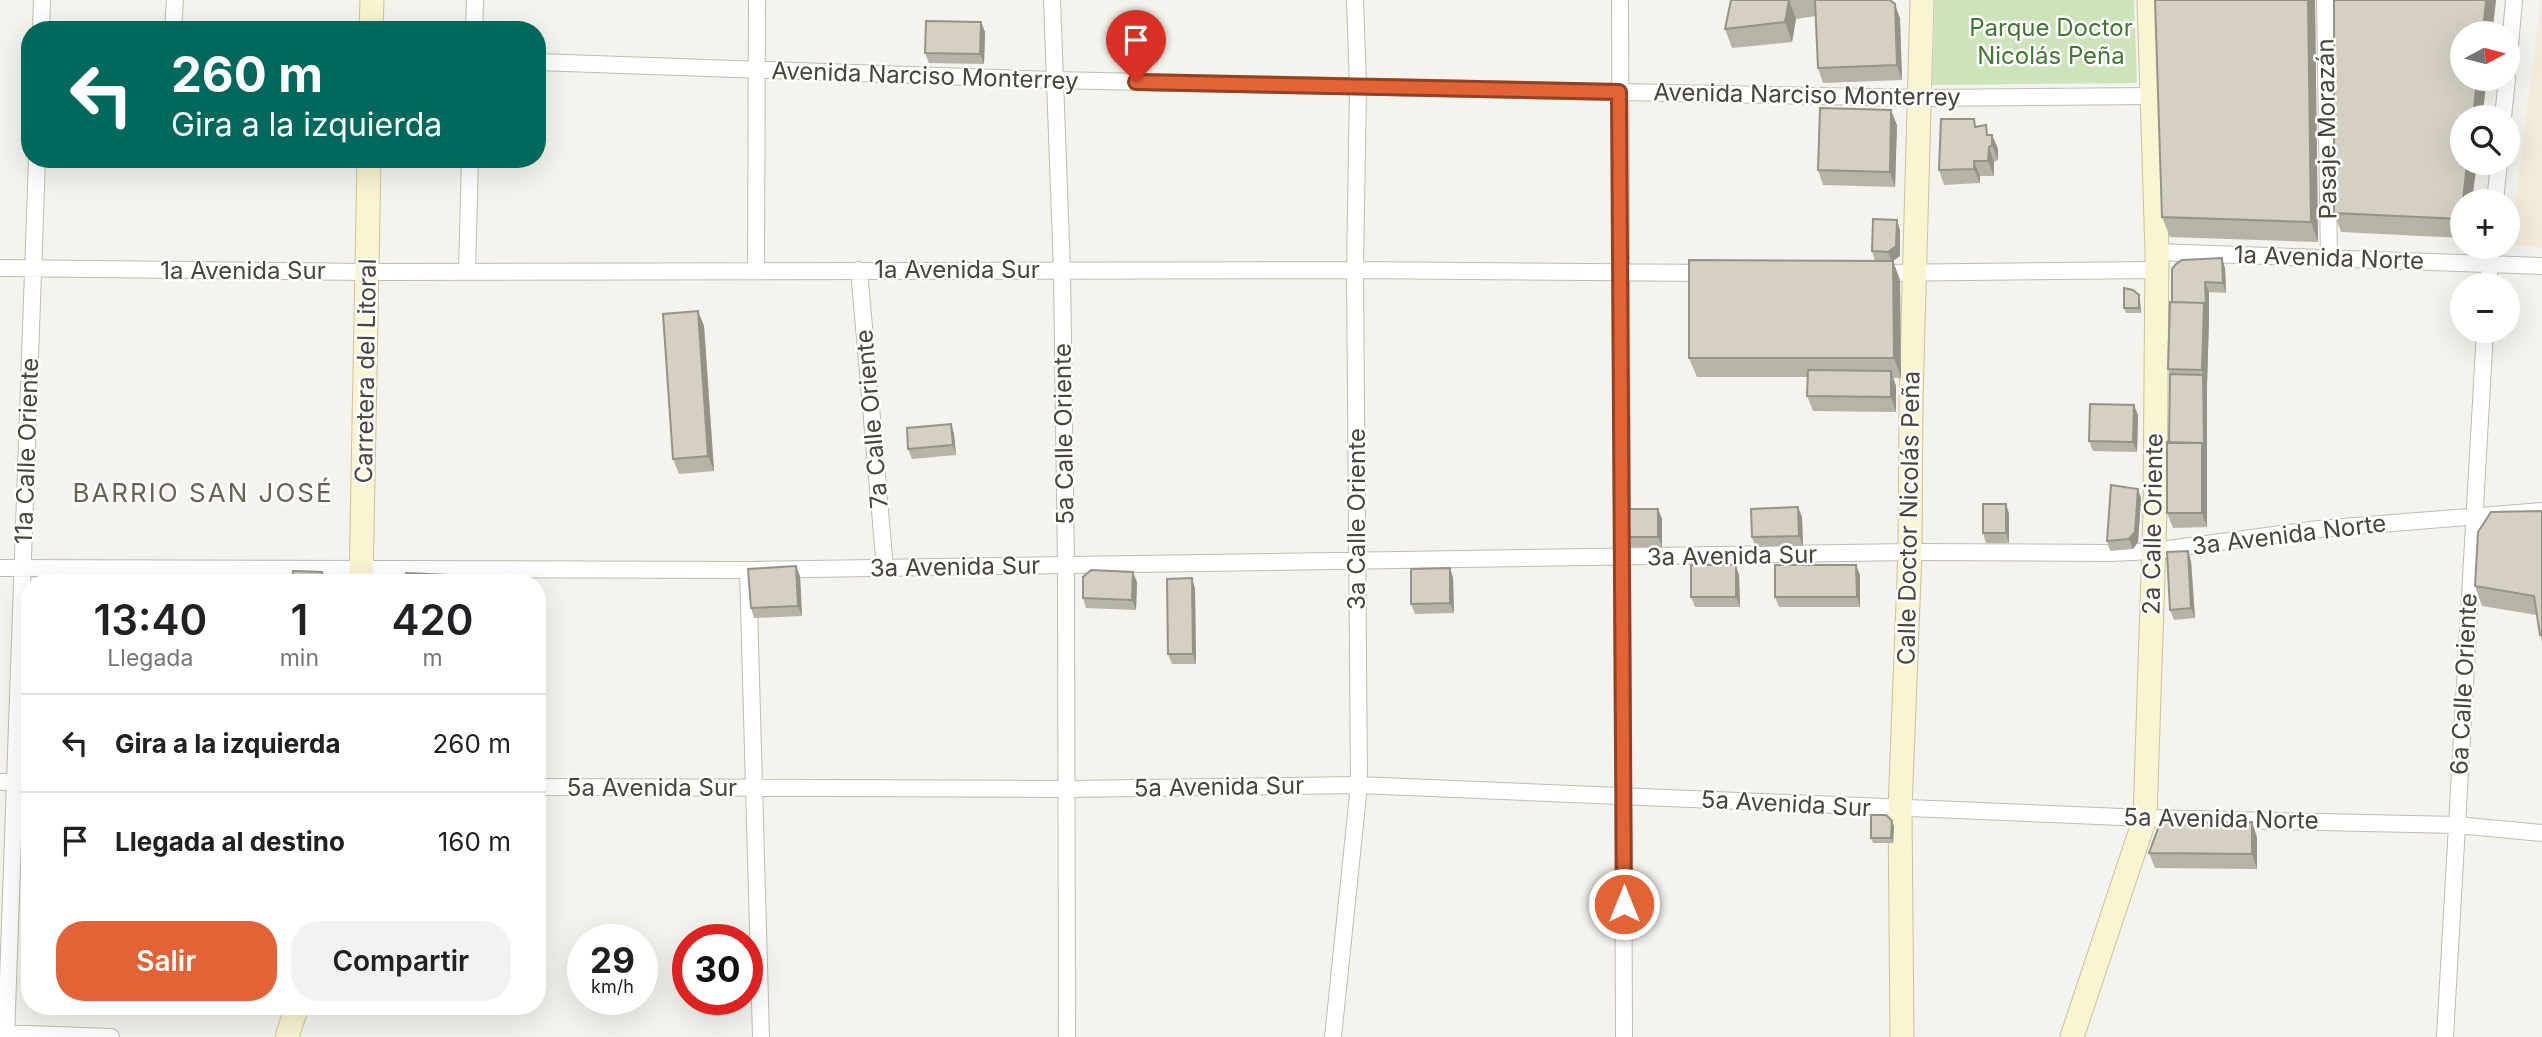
<!DOCTYPE html>
<html lang="es">
<head>
<meta charset="utf-8">
<style>
	:root { --surface:#fff; --page:#f2f2f2; --text:#202124; --muted:#757577; --line:#e0e0e0; --accent:#e26336 }
	body { margin:0; font-family:Inter,sans-serif; background:var(--page); color:var(--text); height:100vh; display:flex; flex-direction:column; font-size:26px; white-space:nowrap }
	* { box-sizing:border-box; margin:0 }
	p { font-size:23px; color:var(--muted) }
	.icon { flex:none; width:38px; height:38px; fill:none; stroke:currentColor; stroke-width:2; stroke-linecap:round; stroke-linejoin:round }
	.map { position:relative; flex:1; overflow:hidden }
	.sheet { position:absolute; left:21px; top:574px; width:525px; height:441px; display:flex; flex-direction:column; background:var(--surface); border-radius:28px; box-shadow:0 7px 28px #0002 }
	.sheet>* { flex:none }
	.top-card { position:absolute; left:21px; top:21px; width:525px; height:147px; border-radius:28px; box-shadow:0 7px 28px #0002; background:#00695c; color:#fff; overflow:hidden }
	.needle { width:46px; rotate:83deg }
	.fabs { position:absolute; left:2450px; top:21px; display:grid; gap:14px }
	.fabs a { display:grid; place-items:center; width:70px; height:70px; border-radius:50%; background:var(--surface); box-shadow:0 7px 28px #0002; font-size:35px }
	.speed { position:absolute; left:567px; top:924px; display:flex; gap:14px; font-size:35px; font-weight:700; text-align:center }
	.speed>* { display:grid; place-content:center; width:91px; height:91px; border-radius:50%; background:var(--surface); box-shadow:0 7px 28px #0002; line-height:1 }
	.speed small { font-size:18px; font-weight:400 }
	.speed .limit { border:10px solid #d22; background:#fff; color:#111 }
	.pin { position:absolute; display:grid; place-items:center; width:60px; height:60px; color:#fff; margin:-72px -30px; border-radius:50% 50% 50% 0; rotate:-45deg; box-shadow:0 0 7px #0007 }
	.pin .icon { rotate:45deg }
	.me { position:absolute; width:77px; margin:-38px; rotate:0deg; stroke-linejoin:round; filter:drop-shadow(0 0 5px #0008) }
	.turn { display:flex; align-items:center; gap:24px; height:147px; padding:0 35px; font-size:32px }
	.turn .icon { width:91px; height:91px; stroke-width:2.5 }
	.turn b { display:block; font-size:49px; line-height:60px }
	.eta { display:flex; justify-content:space-evenly; align-items:center; height:119px; text-align:center }
	.eta b { font-size:42px; font-weight:600; line-height:49px }
	.cta { display:flex; gap:14px; margin-top:auto; padding:14px 35px }
	.cta a { flex:1; height:80px; border-radius:28px; background:var(--accent); color:#fff; font-size:28px; font-weight:600; line-height:80px; text-align:center }
	.cta a+a { background:var(--page); color:var(--text) }
	ul { padding:0; list-style:none }
	li { display:flex; align-items:center; gap:21px; height:98px; padding:0 35px; border-top:2px solid var(--line) }
	li div { flex:1 }
	li b { display:block; font-size:26px }
	li em { font-style:normal }
	.map>svg:first-child { display:block }
</style>
</head>
<body>
<div class="map">
<svg width="2542" height="1037" viewBox="0 0 2542 1037">
	<rect width="100%" height="100%" fill="#f5f3ed"/>
	<!-- commercial -->
	<path fill="#f3ecdb" d="M 2541,0 L 2542,0 L 2542,248 L 2510,244 Z"/>
	<!-- green -->
	<path fill="#cde4bb" d="M 1935,0 L 2134,0 L 2137,83 L 1932,85 Z"/>
	<g fill="none" stroke-linecap="round" stroke-linejoin="round">
		<defs>
			<path id="street" d="M 1052,0 L 1062,270 L 1066,566 L 1067,1037
				M 1620,0 L 1624,1037
				M 2325,0 L 2329,258
				M 41,30 L 42,0
				M 173,30 L 175,0
				M 474,30 L 475,0
				M 537,62 L 1053,80 L 1619,92 L 1921,98 L 2154,96
				M 2508,68 L 2514,0
				M 2503,117 L 2507,79
				M 2495,201 L 2499,163
				M 2157,252 L 2542,266
				M 0,268 L 368,272 L 1355,270 L 1709,273
				M 467,270 L 470,159
				M 756,270 L 757,0
				M 859,270 L 885,568
				M 1879,273 L 2156,270
				M 2488,285 L 2491,247
				M 0,568 L 748,570 L 1910,552 L 2110,553 L 2153,551 L 2318,529 L 2542,511
				M 748,570 L 761,1037
				M 0,782 L 30,782
				M 537,787 L 1067,789 L 1359,785 L 2145,818 L 2457,825 L 2542,833
				M 0,1033 L 111,1037
				M 6,1037 L 37,159
				M 1333,1037 L 1359,785 L 1355,270 L 1358,86 L 1355,0
				M 2445,1037 L 2485,331"/>
			<path id="secondary" d="M 371,30 L 372,0
				M 361,583 L 369,159
				M 287,1037 L 297,1006
				M 1902,1037 L 1900,809 L 1910,552 L 1911,400 L 1922,0
				M 2072,1037 L 2145,818 L 2155,513 L 2157,252 L 2149,0"/>
		</defs>
		<!-- street casing -->
		<use href="#street" stroke="#bfbcb0" stroke-width="18"/>
		<!-- secondary casing -->
		<use href="#secondary" stroke="#c9c39e" stroke-width="25"/>
		<!-- street -->
		<use href="#street" stroke="#fff" stroke-width="16"/>
		<!-- secondary -->
		<use href="#secondary" stroke="#f9f4d2" stroke-width="23"/>
	</g>
	<!-- wall -->
	<path fill="#b7b3a8" d="M 1731,0 L 1890,0 L 1895,4 L 1900,19 L 1902,80 L 1823,83 L 1818,68 L 1816,16 L 1796,19 L 1792,42 L 1732,48 L 1725,29 Z
		M 2155,0 L 2315,0 L 2318,242 L 2170,237 L 2162,217 Z
		M 2334,0 L 2496,0 L 2492,33 L 2462,33 L 2462,79 L 2487,79 L 2482,117 L 2462,117 L 2462,238 L 2341,232 L 2334,213 Z
		M 981,22 L 985,32 L 984,64 L 929,63 L 925,53 Z
		M 1897,125 L 1895,187 L 1823,185 L 1818,170 Z
		M 1977,127 L 1989,135 L 1992,135 L 1998,149 L 1998,160 L 1994,162 L 1994,176 L 1980,176 L 1980,183 L 1944,185 L 1939,170 Z
		M 1900,230 L 1900,256 L 1893,261 L 1900,280 L 1901,378 L 1893,378 L 1896,386 L 1896,412 L 1813,411 L 1807,396 L 1808,377 L 1697,377 L 1689,358 L 1875,261 L 1872,251 Z
		M 2225,268 L 2226,293 L 2209,292 L 2209,318 L 2207,385 L 2207,527 L 2173,528 L 2167,513 L 2170,374 L 2168,369 L 2172,302 Z
		M 2139,295 L 2140,301 L 2141,313 L 2126,313 L 2124,308 Z
		M 698,311 L 704,326 L 714,471 L 679,474 L 673,459 Z
		M 2138,415 L 2137,452 L 2093,451 L 2089,441 Z
		M 951,424 L 954,434 L 956,455 L 912,459 L 908,449 Z
		M 2138,489 L 2141,499 L 2138,542 L 2133,549 L 2110,551 L 2107,541 Z
		M 2006,504 L 2009,514 L 2009,543 L 1986,543 L 1983,533 Z
		M 1658,509 L 1662,519 L 1662,547 L 1623,547 L 1619,537 Z
		M 2542,511 L 2542,642 L 2540,635 L 2537,615 L 2482,606 L 2475,586 Z
		M 1802,517 L 1803,546 L 1755,547 L 1752,537 Z
		M 2191,561 L 2195,618 L 2174,620 L 2170,610 Z
		M 1450,568 L 1453,578 L 1454,613 L 1415,614 L 1411,604 Z
		M 1739,575 L 1740,607 L 1695,607 L 1691,597 Z
		M 1860,575 L 1860,607 L 1779,607 L 1775,597 Z
		M 800,576 L 802,616 L 754,618 L 751,608 Z
		M 1192,578 L 1195,589 L 1196,664 L 1172,664 L 1168,654 Z
		M 1137,582 L 1136,610 L 1086,608 L 1083,598 Z
		M 1894,826 L 1893,843 L 1873,843 L 1871,838 Z
		M 2257,837 L 2257,869 L 2155,868 L 2149,853 Z"/>
	<!-- shaded-wall -->
	<path fill="#959288" d="M 1789,0 L 1796,19 L 1792,42 L 1785,22 Z
		M 2308,0 L 2315,0 L 2318,242 L 2311,222 Z
		M 2486,0 L 2496,0 L 2492,33 L 2483,33 Z
		M 1895,4 L 1900,19 L 1902,80 L 1897,65 Z
		M 981,22 L 985,32 L 984,64 L 980,54 Z
		M 2477,79 L 2487,79 L 2482,117 L 2473,117 Z
		M 1891,110 L 1897,125 L 1895,187 L 1890,172 Z
		M 1992,135 L 1998,149 L 1998,160 L 1992,145 Z
		M 1989,147 L 1994,162 L 1994,176 L 1988,161 Z
		M 1974,161 L 1980,176 L 1980,183 L 1974,169 Z
		M 2467,163 L 2477,163 L 2472,201 L 2463,201 Z
		M 1897,220 L 1900,230 L 1900,256 L 1893,261 L 1900,280 L 1901,378 L 1894,358 L 1892,262 L 1888,252 Z
		M 2222,258 L 2225,268 L 2226,293 L 2223,283 Z
		M 2205,282 L 2209,292 L 2209,318 L 2207,385 L 2207,527 L 2202,513 L 2203,375 L 2202,370 Z
		M 2139,295 L 2140,301 L 2141,313 L 2139,308 Z
		M 698,311 L 704,326 L 714,471 L 708,456 Z
		M 1891,371 L 1896,386 L 1896,412 L 1891,397 Z
		M 2134,405 L 2138,415 L 2137,452 L 2133,442 Z
		M 951,424 L 954,434 L 956,455 L 953,445 Z
		M 2138,489 L 2141,499 L 2138,542 L 2133,549 L 2129,539 Z
		M 2006,504 L 2009,514 L 2009,543 L 2006,533 Z
		M 1798,507 L 1802,517 L 1803,546 L 1799,536 Z
		M 1658,509 L 1662,519 L 1662,547 L 1658,537 Z
		M 2188,551 L 2191,561 L 2195,618 L 2191,608 Z
		M 1736,565 L 1739,575 L 1740,607 L 1736,597 Z
		M 1856,565 L 1860,575 L 1860,607 L 1857,597 Z
		M 796,566 L 800,576 L 802,616 L 798,606 Z
		M 1450,568 L 1453,578 L 1454,613 L 1450,603 Z
		M 322,572 L 326,583 L 322,583 Z
		M 1133,572 L 1137,582 L 1136,610 L 1132,600 Z
		M 1192,578 L 1195,589 L 1196,664 L 1193,654 Z
		M 1892,821 L 1894,826 L 1893,843 L 1891,838 Z
		M 2252,822 L 2257,837 L 2257,869 L 2252,854 Z"/>
	<!-- building -->
	<path fill="#d5d0c3" stroke="#959288" stroke-width="2" d="M 1731,0 L 1789,0 L 1785,22 L 1725,29 Z
		M 1815,0 L 1890,0 L 1895,4 L 1897,65 L 1818,68 Z
		M 2155,0 L 2308,0 L 2311,222 L 2162,217 Z
		M 2334,0 L 2486,0 L 2483,33 L 2462,33 L 2462,79 L 2477,79 L 2473,117 L 2462,117 L 2462,163 L 2467,163 L 2461,219 L 2334,213 Z
		M 926,21 L 981,22 L 980,54 L 925,53 Z
		M 1820,108 L 1891,110 L 1890,172 L 1818,170 Z
		M 1941,119 L 1974,119 L 1975,127 L 1986,125 L 1987,135 L 1992,135 L 1992,145 L 1989,147 L 1988,161 L 1974,161 L 1974,169 L 1939,170 Z
		M 1873,219 L 1897,220 L 1896,246 L 1888,252 L 1872,251 Z
		M 2222,258 L 2223,283 L 2205,282 L 2206,308 L 2204,303 L 2172,302 L 2172,269 L 2176,264 L 2182,260 Z
		M 1689,260 L 1893,261 L 1894,358 L 1689,358 Z
		M 2124,288 L 2133,290 L 2139,295 L 2139,308 L 2124,308 Z
		M 2170,302 L 2204,303 L 2202,370 L 2168,369 Z
		M 698,311 L 708,456 L 673,459 L 663,314 Z
		M 1808,370 L 1891,371 L 1891,397 L 1807,396 Z
		M 2170,374 L 2203,375 L 2204,447 L 2202,443 L 2169,443 Z
		M 2090,404 L 2134,405 L 2133,442 L 2089,441 Z
		M 951,424 L 953,445 L 908,449 L 907,428 Z
		M 2167,442 L 2202,443 L 2202,513 L 2167,513 Z
		M 2111,485 L 2138,489 L 2135,532 L 2129,539 L 2107,541 Z
		M 1983,504 L 2006,504 L 2006,533 L 1983,533 Z
		M 1798,507 L 1799,536 L 1752,537 L 1751,509 Z
		M 1619,509 L 1658,509 L 1658,537 L 1619,537 Z
		M 2542,511 L 2542,635 L 2540,635 L 2534,596 L 2475,586 L 2478,532 L 2491,512 Z
		M 2188,551 L 2191,608 L 2170,610 L 2167,552 Z
		M 1691,565 L 1736,565 L 1736,597 L 1691,597 Z
		M 1775,565 L 1856,565 L 1857,597 L 1775,597 Z
		M 796,566 L 798,606 L 751,608 L 748,569 Z
		M 1450,568 L 1450,603 L 1411,604 L 1411,569 Z
		M 1091,570 L 1133,572 L 1132,600 L 1083,598 L 1083,577 Z
		M 293,571 L 322,572 L 322,583 L 292,583 Z
		M 406,573 L 448,575 L 447,583 L 405,583 Z
		M 1192,578 L 1193,654 L 1168,654 L 1167,579 Z
		M 1871,815 L 1886,815 L 1892,821 L 1891,838 L 1871,838 Z
		M 2252,822 L 2252,854 L 2149,853 L 2160,823 Z"/>
	<g fill="none" stroke-linecap="round" stroke-linejoin="round">
		<defs>
			<path id="route" d="M 1136,82 L 1619,92 L 1624,904"/>
		</defs>
		<!-- route casing -->
		<use href="#route" stroke="#934023" stroke-width="18"/>
		<!-- route -->
		<use href="#route" stroke="#e26336" stroke-width="12"/>
	</g>
	<g text-anchor="middle" stroke-width="5" stroke-linejoin="round" paint-order="stroke">
		<!-- park labels -->
		<g font-size="24" fill="#457534" stroke="#fff">
			<text x="2051" y="36">Parque Doctor<tspan x="2051" dy="28">Nicolás Peña</tspan></text>
		</g>
		<!-- street labels -->
		<g font-size="24" fill="#49453b" stroke="#fff">
			<text transform="translate(925 76) rotate(2)" y="8">Avenida Narciso Monterrey</text>
			<text transform="translate(1807 95) rotate(1)" y="8">Avenida Narciso Monterrey</text>
			<text transform="translate(2327 129) rotate(-91)" y="8">Pasaje Morazán</text>
			<text transform="translate(2329 258) rotate(2)" y="8">1a Avenida Norte</text>
			<text x="957" y="278">1a Avenida Sur</text>
			<text x="243" y="279">1a Avenida Sur</text>
			<text transform="translate(366 371) rotate(-89)" y="8">Carretera del Litoral</text>
			<text transform="translate(872 419) rotate(-95)" y="8">7a Calle Oriente</text>
			<text transform="translate(1064 434) rotate(-91)" y="8">5a Calle Oriente</text>
			<text transform="translate(27 451) rotate(-88)" y="8">11a Calle Oriente</text>
			<text transform="translate(1909 518) rotate(-89)" y="8">Calle Doctor Nicolás Peña</text>
			<text transform="translate(1357 519) rotate(-90)" y="8">3a Calle Oriente</text>
			<text transform="translate(2153 524) rotate(-89)" y="8">2a Calle Oriente</text>
			<text transform="translate(2289 535) rotate(-7)" y="8">3a Avenida Norte</text>
			<text transform="translate(1732 556) rotate(-1)" y="8">3a Avenida Sur</text>
			<text transform="translate(955 567) rotate(-1)" y="8">3a Avenida Sur</text>
			<text transform="translate(2464 684) rotate(-87)" y="8">6a Calle Oriente</text>
			<text transform="translate(1219 787) rotate(-1)" y="8">5a Avenida Sur</text>
			<text x="652" y="796">5a Avenida Sur</text>
			<text transform="translate(1786 804) rotate(3)" y="8">5a Avenida Sur</text>
			<text transform="translate(2221 819) rotate(1)" y="8">5a Avenida Norte</text>
		</g>
		<!-- neighbourhood labels -->
		<g font-size="26" letter-spacing="2" fill="#6a6353" stroke="#fff">
			<text x="203" y="502">BARRIO SAN JOSÉ</text>
		</g>
	</g>
</svg>
<div class="fabs">
<a><svg class="needle" viewBox="-14 -14 28 28"><path d="M0-13l5 13h-10z" fill="#e53935"/><path d="M0 13l5-13h-10z" fill="#757577"/></svg></a>
<a><svg class="icon" aria-label="search" viewBox="0 0 24 24"><circle cx="10" cy="10" r="6"/><path d="M15 15l6 6"/></svg></a>
<a>+</a>
<a>−</a>
</div>
<div class="speed"><div>29<small>km/h</small></div><div class="limit">30</div></div>
<div class="pin" style="left:1136px;top:82px;background:#d93025"><svg class="icon" aria-label="arrive" viewBox="0 0 24 24"><path d="M6 21V4h12l-3 4 3 4H6"/></svg></div>
<svg class="me" style="left:1624px;top:904px" viewBox="-20 -20 40 40"><circle r="17" fill="#e26336" stroke="#fff" stroke-width="3"/><path d="M0-11L8 9 0 5-8 9z" fill="#fff"/></svg>
<div class="top-card">
<div class="turn"><svg class="icon" aria-label="left" viewBox="0 0 24 24"><path d="M17 20v-9H6M10 6l-5 5 5 5"/></svg><div><b>260 m</b>Gira a la izquierda</div></div>
</div>
<section class="sheet">
<div class="eta">
<div><b>13:40</b><p>Llegada</p></div>
<div><b>1</b><p>min</p></div>
<div><b>420</b><p>m</p></div>
</div>
<ul>
<li><svg class="icon" aria-label="left" viewBox="0 0 24 24"><path d="M17 20v-9H6M10 6l-5 5 5 5"/></svg><div><b>Gira a la izquierda</b></div><em>260 m</em></li>
<li><svg class="icon" aria-label="arrive" viewBox="0 0 24 24"><path d="M6 21V4h12l-3 4 3 4H6"/></svg><div><b>Llegada al destino</b></div><em>160 m</em></li>
</ul>
<div class="cta"><a>Salir</a><a>Compartir</a></div>
</section>
</div>
</body>
</html>
